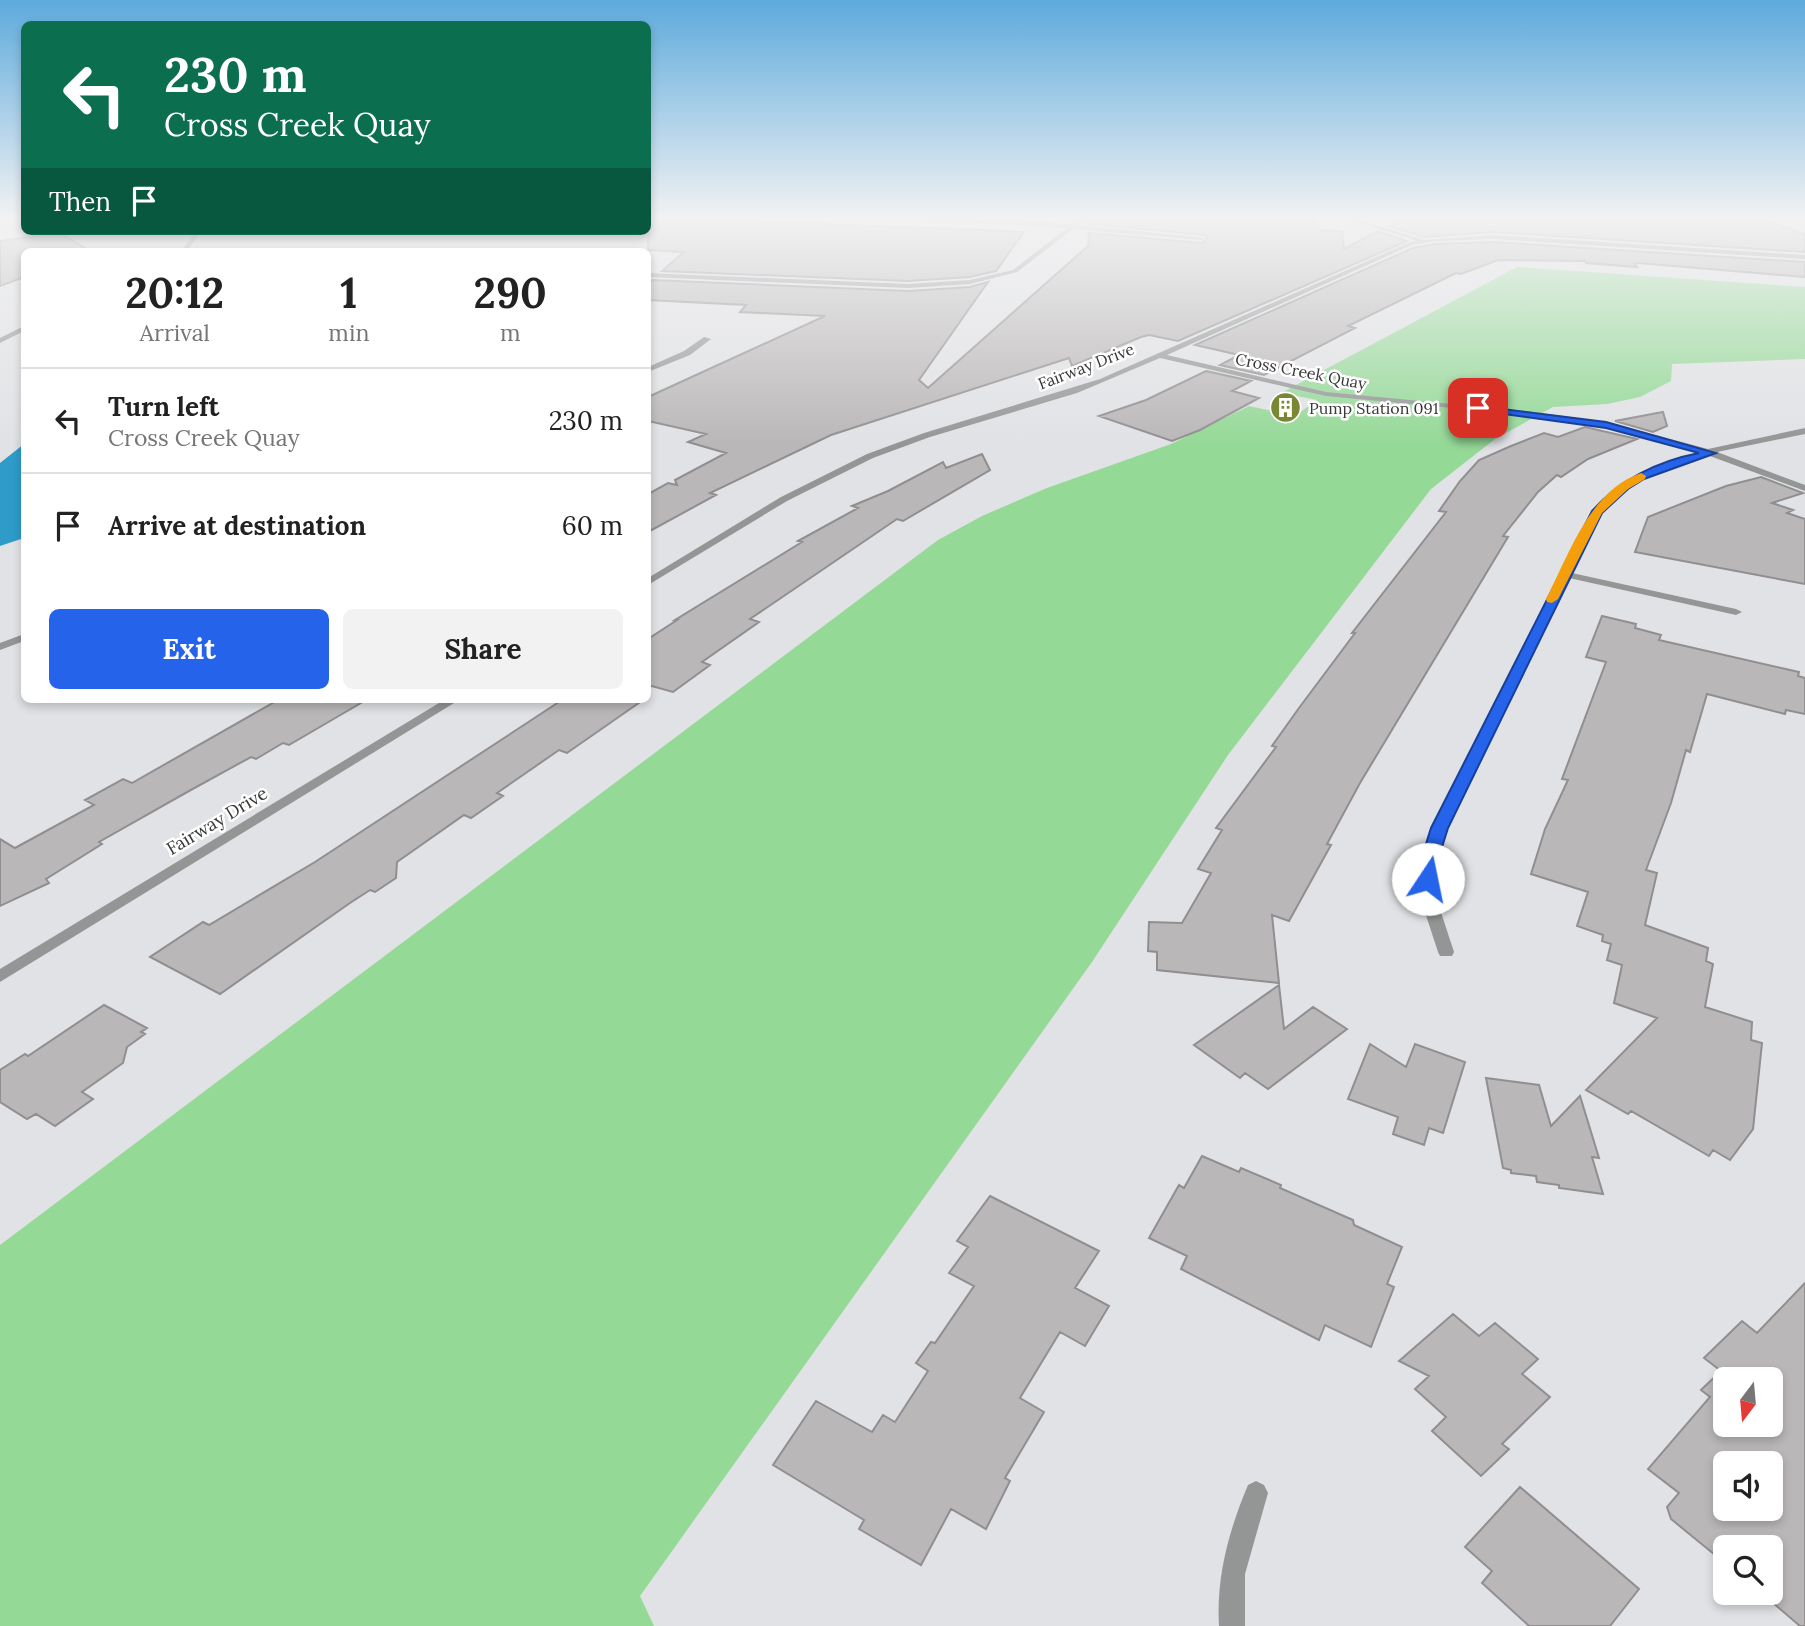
<!DOCTYPE html>
<html lang="en">
<head>
<meta charset="utf-8">
<style>
	:root { --surface:#fff; --page:#f2f2f2; --text:#222; --muted:#767676; --line:#e0e0e0; --accent:#2563eb }
	body { margin:0; font-family:Lora,serif; background:var(--page); color:var(--text); height:100vh; display:flex; flex-direction:column; font-size:26px; white-space:nowrap }
	* { box-sizing:border-box; margin:0 }
	p { font-size:23px; color:var(--muted) }
	.icon { flex:none; width:38px; height:38px; fill:none; stroke:currentColor; stroke-width:2; stroke-linecap:round; stroke-linejoin:round }
	.map { position:relative; flex:1; overflow:hidden }
	.drawer { position:absolute; left:21px; top:248px; width:630px; height:455px; display:flex; flex-direction:column; background:var(--surface); border-radius:10px; box-shadow:0 4px 10px #0003 }
	.drawer>* { flex:none }
	.hud { position:absolute; left:21px; top:21px; width:630px; height:214px; border-radius:10px; box-shadow:0 4px 10px #0003; background:#0b6e4f; color:#fff; overflow:hidden }
	.needle { width:46px; rotate:196deg }
	.fabs { position:absolute; left:1713px; top:1367px; display:grid; gap:14px }
	.fabs a { display:grid; place-items:center; width:70px; height:70px; border-radius:10px; background:var(--surface); box-shadow:0 4px 10px #0003; font-size:35px }
	.pin { position:absolute; display:grid; place-items:center; width:60px; height:60px; color:#fff; margin:-30px; border-radius:14px; box-shadow:0 4px 10px #0006 }
	.me { position:absolute; width:77px; margin:-38px; rotate:11deg; stroke-linejoin:round; filter:drop-shadow(0 0 5px #0008) }
	.turn { display:flex; align-items:center; gap:24px; height:147px; padding:0 28px; font-size:32px }
	.turn .icon { width:91px; height:91px; stroke-width:2.5 }
	.turn b { display:block; font-size:49px; line-height:60px }
	.then { display:flex; align-items:center; height:66px; padding:0 28px; background:#0003; gap:14px; font-size:26px }
	.eta { display:flex; justify-content:space-evenly; align-items:center; height:119px; text-align:center }
	.eta b { font-size:42px; font-weight:700; line-height:49px }
	.cta { display:flex; gap:14px; margin-top:auto; padding:14px 28px }
	.cta a { flex:1; height:80px; border-radius:10px; background:var(--accent); color:#fff; font-size:28px; font-weight:700; line-height:80px; text-align:center }
	.cta a+a { background:var(--page); color:var(--text) }
	ul { padding:0; list-style:none }
	li { display:flex; align-items:center; gap:21px; height:105px; padding:0 28px; border-top:2px solid var(--line) }
	li div { flex:1 }
	li b { display:block; font-size:26px }
	li em { font-style:normal }
	.map>svg:first-child { display:block }
</style>
</head>
<body>
<div class="map">
<svg width="1805" height="1626" viewBox="0 0 1805 1626">
	<rect width="100%" height="100%" fill="#e1e2e5"/>
	<!-- green -->
	<path fill="#95d997" d="M 1517,267 L 1805,287 L 1805,359 L 1672,364 L 1671,381 L 1640,397 L 1607,404 L 1553,407 L 1495,439 L 1431,489 L 1228,755 L 1092,962 L 640,1596 L 654,1626 L 0,1626 L 0,1245 L 938,540 L 982,516 L 1047,488 L 1171,444 L 1249,406 L 1295,416 L 1317,400 L 1281,393 Z"/>
	<!-- water -->
	<path fill="#2e9bc9" d="M 24,444 L 24,538 L 0,546 L 0,463 Z"/>
	<!-- building -->
	<path fill="#bab7b8" stroke="#918e90" stroke-width="2" fill-rule="evenodd" d="M 1092,216 L 1306,216 L 1322,230 L 1342,231 L 1344,249 L 1378,231 L 1407,241 L 1178,341 L 1149,335 L 1141,337 L 1072,366 L 1069,358 L 831,435 L 710,493 L 716,495 L 648,532 L 648,494 L 668,483 L 677,485 L 675,480 L 726,453 L 688,442 L 706,434 L 648,421 L 648,397 L 825,316 L 740,312 L 746,305 L 648,300 L 648,284 L 653,280 L 908,291 L 970,287 L 988,282 L 919,380 L 928,388 L 1088,246 L 1089,233 L 1202,243 L 1208,238 L 1205,235 L 1089,224 Z
		M 1407,216 L 1750,216 L 1805,234 L 1805,252 L 1494,232 L 1424,237 L 1388,226 Z
		M 648,218 L 984,230 L 1024,232 L 996,271 L 970,277 L 908,281 L 662,271 L 684,252 L 648,250 Z
		M 60,233 L 92,252 L 24,252 L 24,277 L 0,286 L 0,241 Z
		M 1494,242 L 1805,262 L 1805,277 L 1638,263 L 1635,264 L 1637,267 L 1586,263 L 1585,261 L 1498,260 L 1461,274 L 1456,273 L 1348,326 L 1355,328 L 1264,375 L 1220,365 L 1239,355 L 1195,345 L 1413,248 L 1435,244 Z
		M 1206,371 L 1251,381 L 1232,391 L 1259,398 L 1200,430 L 1172,441 L 1099,416 L 1146,400 Z
		M 1663,412 L 1667,426 L 1653,432 L 1615,421 Z
		M 1585,427 L 1637,439 L 1588,459 L 1561,477 L 1557,475 L 1538,492 L 1503,536 L 1508,537 L 1360,783 L 1327,844 L 1331,845 L 1289,921 L 1272,915 L 1279,983 L 1157,970 L 1157,952 L 1148,951 L 1149,922 L 1182,923 L 1211,873 L 1198,869 L 1222,830 L 1216,828 L 1276,747 L 1272,746 L 1299,708 L 1355,633 L 1352,633 L 1446,512 L 1439,511 L 1460,481 L 1479,460 L 1511,446 L 1544,433 L 1558,437 Z
		M 982,454 L 990,470 L 903,521 L 897,519 L 750,619 L 759,622 L 702,662 L 710,665 L 673,692 L 648,685 L 648,639 L 677,620 L 675,620 L 802,542 L 798,541 L 858,508 L 852,506 L 888,491 L 943,462 L 946,468 Z
		M 1761,477 L 1803,493 L 1772,503 L 1793,510 L 1787,513 L 1805,519 L 1805,584 L 1635,552 L 1648,517 L 1726,486 Z
		M 1602,616 L 1636,624 L 1635,628 L 1661,635 L 1659,640 L 1799,672 L 1798,676 L 1805,678 L 1805,714 L 1786,710 L 1785,714 L 1707,694 L 1690,752 L 1686,750 L 1671,803 L 1646,870 L 1657,873 L 1645,925 L 1708,948 L 1706,961 L 1713,964 L 1705,1007 L 1752,1022 L 1751,1040 L 1762,1043 L 1753,1129 L 1730,1160 L 1713,1150 L 1709,1156 L 1631,1111 L 1628,1114 L 1586,1090 L 1657,1018 L 1614,1003 L 1622,965 L 1607,960 L 1611,944 L 1602,941 L 1603,935 L 1577,926 L 1588,892 L 1531,874 L 1545,829 L 1568,780 L 1562,779 L 1606,662 L 1586,657 Z
		M 278,700 L 366,700 L 289,745 L 283,743 L 256,759 L 251,757 L 189,791 L 99,842 L 102,844 L 46,879 L 49,883 L 0,906 L 0,839 L 15,848 L 94,805 L 85,800 L 123,779 L 132,783 Z
		M 562,700 L 643,700 L 567,753 L 559,750 L 497,793 L 503,796 L 471,818 L 464,815 L 397,862 L 396,878 L 375,892 L 370,890 L 350,903 L 220,994 L 150,957 L 203,922 L 209,925 L 315,862 Z
		M 1279,985 L 1284,1029 L 1313,1007 L 1347,1029 L 1268,1089 L 1245,1073 L 1240,1078 L 1194,1045 Z
		M 104,1005 L 147,1028 L 141,1032 L 145,1034 L 127,1047 L 123,1063 L 82,1092 L 93,1099 L 55,1126 L 36,1114 L 27,1119 L 0,1102 L 0,1070 L 25,1054 L 28,1056 Z
		M 1370,1044 L 1406,1067 L 1415,1044 L 1465,1062 L 1443,1133 L 1429,1128 L 1424,1145 L 1393,1134 L 1398,1117 L 1348,1099 Z
		M 1486,1078 L 1539,1085 L 1551,1126 L 1580,1096 L 1599,1158 L 1592,1157 L 1603,1194 L 1559,1188 L 1559,1185 L 1537,1182 L 1536,1176 L 1511,1173 L 1511,1170 L 1503,1168 Z
		M 1202,1156 L 1239,1172 L 1241,1168 L 1281,1185 L 1280,1188 L 1353,1220 L 1354,1225 L 1402,1247 L 1387,1284 L 1394,1287 L 1371,1347 L 1325,1325 L 1319,1340 L 1181,1269 L 1187,1256 L 1149,1238 L 1179,1185 L 1184,1188 Z
		M 990,1196 L 1099,1251 L 1075,1288 L 1109,1306 L 1085,1346 L 1060,1332 L 1020,1398 L 1044,1412 L 1005,1478 L 1010,1481 L 986,1529 L 951,1509 L 921,1565 L 859,1529 L 864,1520 L 773,1465 L 816,1401 L 872,1432 L 883,1415 L 895,1422 L 928,1371 L 916,1363 L 931,1342 L 935,1343 L 974,1286 L 949,1273 L 968,1247 L 957,1241 Z
		M 1805,1283 L 1805,1626 L 1800,1626 L 1760,1592 L 1771,1592 L 1771,1547 L 1726,1547 L 1726,1564 L 1671,1519 L 1667,1507 L 1679,1493 L 1648,1469 L 1710,1397 L 1701,1390 L 1721,1371 L 1704,1358 L 1742,1321 L 1757,1333 ZM 1726,1379 L 1771,1379 L 1771,1424 L 1726,1424 ZM 1726,1463 L 1771,1463 L 1771,1508 L 1726,1508 Z
		M 1453,1314 L 1479,1336 L 1495,1323 L 1538,1359 L 1522,1374 L 1550,1397 L 1502,1444 L 1509,1449 L 1481,1476 L 1432,1431 L 1446,1417 L 1415,1389 L 1429,1376 L 1399,1361 Z
		M 1520,1487 L 1639,1589 L 1610,1626 L 1529,1626 L 1482,1583 L 1492,1571 L 1465,1547 Z"/>
	<g fill="none" stroke-linecap="round" stroke-linejoin="round">
		<!-- street -->
		<path fill="#949696" fill-rule="evenodd" d="M 863,216 L 1018,220 L 1071,225 L 1082,216 L 1089,216 L 1077,225 L 1205,238 L 1202,240 L 1073,229 L 1017,272 L 970,284 L 908,288 L 648,277 L 648,273 L 908,284 L 970,280 L 1013,270 L 1067,228 Z
			M 1338,216 L 1348,216 L 1424,240 L 1494,235 L 1805,255 L 1805,259 L 1494,239 L 1435,241 L 1412,245 L 1167,355 L 1326,392 L 1526,411 L 1607,422 L 1708,449 L 1805,428 L 1805,434 L 1717,452 L 1805,485 L 1805,491 L 1707,455 L 1682,462 L 1636,483 L 1601,512 L 1572,573 L 1736,609 L 1742,612 L 1736,615 L 1569,578 L 1447,828 L 1436,863 L 1435,894 L 1454,952 L 1452,956 L 1440,956 L 1438,952 L 1419,894 L 1422,863 L 1433,828 L 1559,574 L 1594,509 L 1636,475 L 1698,452 L 1607,428 L 1526,415 L 1326,396 L 1160,358 L 1077,393 L 930,437 L 873,458 L 787,501 L 648,585 L 648,578 L 781,497 L 867,454 L 924,433 L 1100,379 L 1408,243 L 1417,241 Z
			M 195,231 L 201,231 L 187,252 L 181,252 Z
			M 24,326 L 24,331 L 0,343 L 0,338 Z
			M 704,337 L 711,339 L 690,355 L 648,372 L 648,367 L 684,351 Z
			M 24,634 L 24,641 L 0,650 L 0,643 Z
			M 444,700 L 459,700 L 0,982 L 0,969 Z
			M 1256,1481 L 1264,1485 L 1268,1493 L 1245,1574 L 1245,1626 L 1219,1626 C 1216,1577 1229,1530 1248,1485 Z"/>
	</g>
	<!-- sky -->
	<linearGradient id="sky" x2="0" y2="1"><stop stop-color="#5daadc"/><stop offset="0.49" stop-color="#f2f2f3"/><stop offset="1" stop-color="#f2f2f3" stop-opacity="0"/></linearGradient>
	<rect width="1805" height="444" fill="url(#sky)"/>
	<!-- route -->
	<path fill="#2563eb" stroke="#184099" stroke-width="2" d="M 1478,406 L 1606,422 L 1716,453 L 1644,479 L 1628,489 L 1602,513 L 1448,828 L 1437,863 L 1436,879 L 1428,884 L 1419,879 L 1420,863 L 1431,828 L 1592,511 C 1619,480 1658,461 1699,453 L 1606,428 L 1475,410 L 1473,408 Z"/>
	<!-- slow -->
	<path fill="#f59e0b" d="M 1641,473 L 1646,476 L 1645,479 L 1628,489 L 1602,513 L 1558,599 L 1552,603 L 1547,602 L 1546,599 C 1569,555 1589,491 1641,473 Z"/>
	<!-- icons -->
	<defs>
		<symbol id="building-disc" viewBox="-11 -11 22 22"><circle r="9.5" fill="#7a8735" stroke="#fff"/><path d="M-4-6H4V6H1V3H-1V6H-4ZM-2.5-4.3h1.7v1.8h-1.7ZM.8-4.3h1.7v1.8H.8ZM-2.5-1h1.7V.8h-1.7ZM.8-1h1.7V.8H.8Z" fill="#fff"/></symbol>
	</defs>
	<g fill-rule="evenodd">
		<use href="#building-disc" x="1268" y="390" width="35" height="35"/>
	</g>
	<g text-anchor="middle" stroke-width="5" stroke-linejoin="round" paint-order="stroke">
		<!-- far-street labels -->
		<g font-size="16" fill="#383839" stroke="#fff">
			<text transform="translate(1086 366) rotate(-21)" y="6">Fairway Drive</text>
			<text transform="translate(1301 371) rotate(11)" y="6">Cross Creek Quay</text>
		</g>
		<!-- far-poi labels -->
		<g font-size="16" fill="#383839" stroke="#fff" text-anchor="start">
			<text x="1309" y="414">Pump Station 091</text>
		</g>
		<!-- street labels -->
		<g font-size="18" fill="#383839" stroke="#fff">
			<text transform="translate(217 821) rotate(-31)" y="6">Fairway Drive</text>
		</g>
	</g>
</svg>
<div class="fabs">
<a><svg class="needle" viewBox="-14 -14 28 28"><path d="M0-13l5 13h-10z" fill="#e53935"/><path d="M0 13l5-13h-10z" fill="#767676"/></svg></a>
<a><svg class="icon" aria-label="sound" viewBox="0 0 24 24"><path d="M4 9h4l5-4v14l-5-4H4zM17 9q2 3 0 6"/></svg></a>
<a><svg class="icon" aria-label="search" viewBox="0 0 24 24"><circle cx="10" cy="10" r="6"/><path d="M15 15l6 6"/></svg></a>
</div>
<div class="pin" style="left:1478px;top:408px;background:#d93025"><svg class="icon" aria-label="arrive" viewBox="0 0 24 24"><path d="M6 21V4h12l-3 4 3 4H6"/></svg></div>
<svg class="me" style="left:1428px;top:879px" viewBox="-20 -20 40 40"><circle r="19" fill="#fff"/><path d="M0-13L10 11 0 6-10 11z" fill="#2563eb"/></svg>
<div class="hud">
<div class="turn"><svg class="icon" aria-label="left" viewBox="0 0 24 24"><path d="M17 20v-9H6M10 6l-5 5 5 5"/></svg><div><b>230 m</b>Cross Creek Quay</div></div>
<div class="then">Then<svg class="icon" aria-label="arrive" viewBox="0 0 24 24"><path d="M6 21V4h12l-3 4 3 4H6"/></svg></div>
</div>
<section class="drawer">
<div class="eta">
<div><b>20:12</b><p>Arrival</p></div>
<div><b>1</b><p>min</p></div>
<div><b>290</b><p>m</p></div>
</div>
<ul>
<li><svg class="icon" aria-label="left" viewBox="0 0 24 24"><path d="M17 20v-9H6M10 6l-5 5 5 5"/></svg><div><b>Turn left</b><p>Cross Creek Quay</p></div><em>230 m</em></li>
<li><svg class="icon" aria-label="arrive" viewBox="0 0 24 24"><path d="M6 21V4h12l-3 4 3 4H6"/></svg><div><b>Arrive at destination</b></div><em>60 m</em></li>
</ul>
<div class="cta"><a>Exit</a><a>Share</a></div>
</section>
</div>
</body>
</html>
